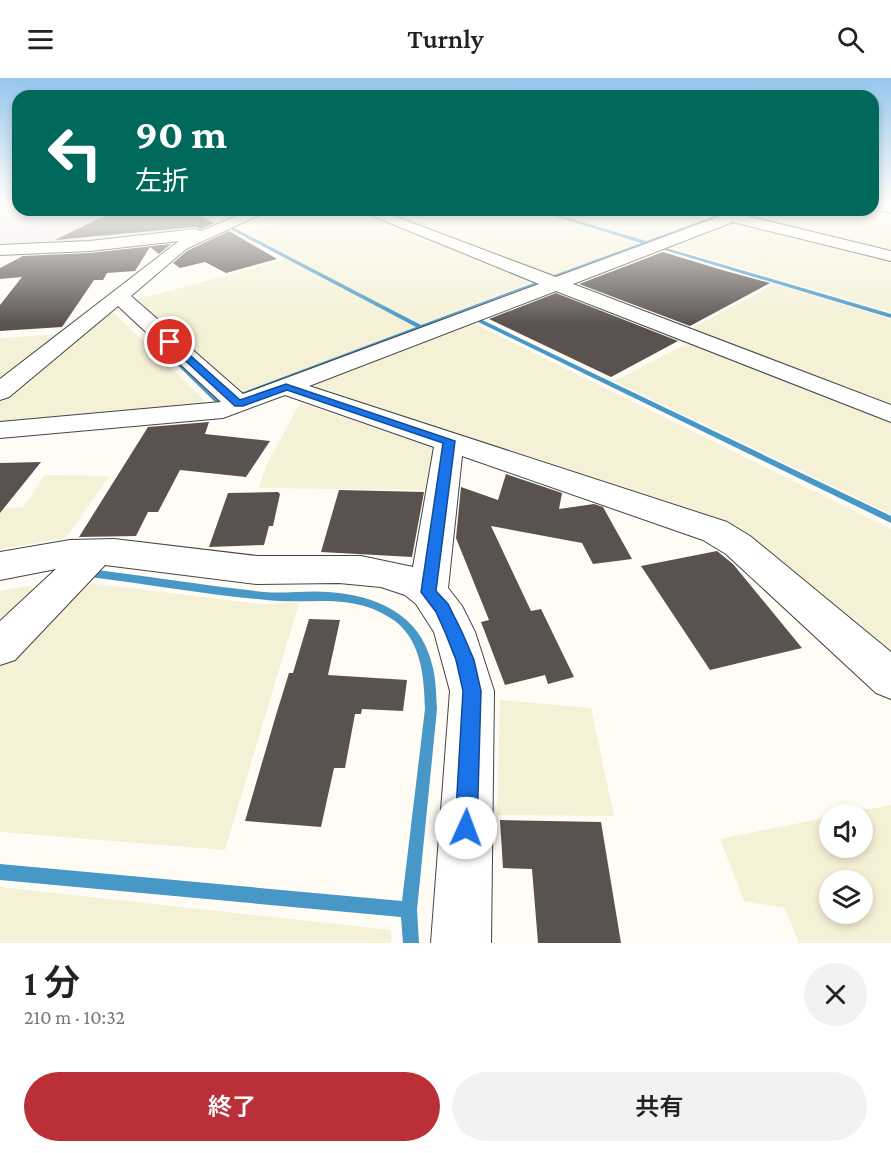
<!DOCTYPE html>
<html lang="ja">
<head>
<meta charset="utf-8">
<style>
	:root { --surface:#fff; --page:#f2f2f2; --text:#222; --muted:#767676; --accent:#bb2f38 }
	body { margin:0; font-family:"Crimson Pro","Noto Sans JP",serif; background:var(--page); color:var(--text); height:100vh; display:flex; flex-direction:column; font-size:22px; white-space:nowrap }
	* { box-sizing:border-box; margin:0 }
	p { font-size:20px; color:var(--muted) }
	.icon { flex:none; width:33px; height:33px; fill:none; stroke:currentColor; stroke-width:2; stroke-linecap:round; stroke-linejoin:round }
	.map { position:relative; height:865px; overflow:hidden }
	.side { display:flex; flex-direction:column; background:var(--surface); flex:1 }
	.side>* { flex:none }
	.top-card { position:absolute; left:12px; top:12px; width:867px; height:126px; border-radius:18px; box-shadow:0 3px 9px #0003; background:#00695c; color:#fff; overflow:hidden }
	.fabs { position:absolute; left:819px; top:726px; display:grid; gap:12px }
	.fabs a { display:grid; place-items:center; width:54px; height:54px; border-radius:50%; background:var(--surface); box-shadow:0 3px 9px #0003; font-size:30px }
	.pin { position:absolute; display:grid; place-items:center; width:51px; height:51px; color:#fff; margin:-26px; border:3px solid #fff; border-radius:50%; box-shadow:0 2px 6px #0007 }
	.me { position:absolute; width:66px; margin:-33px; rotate:2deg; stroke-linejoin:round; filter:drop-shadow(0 0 4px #0008) }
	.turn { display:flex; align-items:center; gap:21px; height:126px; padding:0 24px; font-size:27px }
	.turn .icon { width:78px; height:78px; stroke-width:2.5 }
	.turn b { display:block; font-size:42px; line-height:51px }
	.round { display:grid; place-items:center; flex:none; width:63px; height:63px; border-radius:32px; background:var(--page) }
	.overview { display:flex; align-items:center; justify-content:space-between; height:102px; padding:0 24px }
	h1 { font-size:36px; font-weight:600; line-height:45px }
	.cta { display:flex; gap:12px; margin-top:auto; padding:12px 24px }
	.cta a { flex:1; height:69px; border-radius:36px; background:var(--accent); color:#fff; font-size:24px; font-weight:600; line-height:69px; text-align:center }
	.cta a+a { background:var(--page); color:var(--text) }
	header { display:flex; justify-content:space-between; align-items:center; height:78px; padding:0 24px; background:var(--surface); font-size:27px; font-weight:600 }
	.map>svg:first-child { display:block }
</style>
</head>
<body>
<header><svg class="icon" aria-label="menu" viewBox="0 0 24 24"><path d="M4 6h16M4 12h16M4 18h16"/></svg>Turnly<svg class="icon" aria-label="search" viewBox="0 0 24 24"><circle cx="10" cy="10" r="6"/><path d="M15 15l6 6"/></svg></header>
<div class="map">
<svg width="891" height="865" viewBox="0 0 891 865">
	<rect width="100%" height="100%" fill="#fefcf5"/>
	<!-- industrial -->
	<path fill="#ede6ee" d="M 0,126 L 18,126 L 18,132 L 253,132 L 194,154 L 89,166 L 0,168 Z"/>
	<!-- farmland -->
	<path fill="#f4f1d6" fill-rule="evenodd" d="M 341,132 L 359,132 L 538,202 L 238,316 L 134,222 L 292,180 L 242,154 Z
		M 370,132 L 700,132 L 716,136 L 546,200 Z
		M 757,132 L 867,132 L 891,137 L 891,176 L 742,138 Z
		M 731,142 L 891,179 L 891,234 L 665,168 Z
		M 775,206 L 891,241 L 891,330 L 686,253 Z
		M 111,232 L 211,329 L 0,348 L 0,325 Z
		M 469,243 L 891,451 L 891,575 L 728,443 L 316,310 L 315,305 Z
		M 63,256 L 0,307 L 0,260 Z
		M 692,263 L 891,342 L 891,436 L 614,303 Z
		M 300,325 L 442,372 L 435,412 L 259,410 L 266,388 Z
		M 45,397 L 109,398 L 66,460 L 0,471 L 0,431 L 23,429 Z
		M 88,505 L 261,526 L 299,525 L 225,772 L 0,754 L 0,582 Z
		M 27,508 L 50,511 L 0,557 L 0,513 Z
		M 500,622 L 591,630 L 614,738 L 497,737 Z
		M 891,727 L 891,865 L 799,865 L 785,830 L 744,823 L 720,761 L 829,739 L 830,770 L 862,770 L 862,736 L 842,736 ZM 830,802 L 862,802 L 862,836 L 830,836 Z
		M 0,809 L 391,852 L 391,865 L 0,865 Z"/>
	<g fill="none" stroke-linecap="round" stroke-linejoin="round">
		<!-- stream -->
		<path fill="#4797c7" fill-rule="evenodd" d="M 873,131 L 891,134 L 891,136 L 872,133 Z
			M 535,132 L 541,132 L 646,163 L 719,136 L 722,137 L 649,166 L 551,202 L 549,201 L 549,199 L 641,165 Z
			M 232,150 L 234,150 L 421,247 L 539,203 L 544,204 L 243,318 L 241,317 L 241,315 L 416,249 L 232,152 Z
			M 663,169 L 891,236 L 891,240 L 661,171 Z
			M 474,240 L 478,240 L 891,438 L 891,445 L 474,242 Z
			M 156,264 L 160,264 L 223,322 L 223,326 L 217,326 L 156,266 Z
			M 97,492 C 153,499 208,508 264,514 C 286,516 307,512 328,514 C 376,517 420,536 432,586 C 436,600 436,616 437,631 L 417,832 L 419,865 L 403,865 L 401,839 L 0,802 L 0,786 L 402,823 L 425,631 C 424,600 422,564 395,543 C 354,513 310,527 266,522 C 209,517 153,507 97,500 L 93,499 L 92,496 L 93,493 Z"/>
	</g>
	<!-- building -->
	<path fill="#59524e" d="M 116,132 L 189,132 L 214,145 L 201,151 L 195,149 L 55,162 Z
		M 229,153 L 277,181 L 226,195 L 205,184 L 180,190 L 173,185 L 187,173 Z
		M 171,166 L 159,176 L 150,169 L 135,193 L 107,195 L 103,202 L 94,202 L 62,249 L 0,253 L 0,227 L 22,199 L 0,201 L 0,190 L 23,178 L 90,175 Z
		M 663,174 L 722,192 L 770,205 L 690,248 L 579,206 Z
		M 556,215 L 678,263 L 611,299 L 489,241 Z
		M 209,344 L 205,356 L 270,363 L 246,399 L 180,392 L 158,434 L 148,434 L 136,458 L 79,459 L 148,349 Z
		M 41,384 L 0,435 L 0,385 Z
		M 506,396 L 562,415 L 559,431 L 594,426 L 603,429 L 632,481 L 593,486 L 582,465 L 491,448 L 531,533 L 541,531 L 574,599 L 548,606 L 545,597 L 505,607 L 481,544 L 489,542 L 456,460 L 461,409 L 498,422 Z
		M 339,412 L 424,414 L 412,479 L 321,474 Z
		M 278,414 L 280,416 L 273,448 L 269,448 L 264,467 L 209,469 L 228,415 Z
		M 717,473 L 733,486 L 802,570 L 710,592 L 641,488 Z
		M 309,541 L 340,542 L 328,597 L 407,602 L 403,633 L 362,631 L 361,636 L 355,636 L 345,690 L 334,690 L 321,749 L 245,743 L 276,637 L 289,595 L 293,595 Z
		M 500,742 L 601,744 L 621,865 L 538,865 L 532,791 L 503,790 Z"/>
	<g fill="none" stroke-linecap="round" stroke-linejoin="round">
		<defs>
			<path id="minor" d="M 251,132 L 270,132 L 186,171 L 131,218 L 243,316 L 539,206 L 358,132 L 378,132 L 556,199 L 718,139 L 719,134 L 724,133 L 758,132 L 747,138 L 891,173 L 891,183 L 733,144 L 573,206 L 891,327 L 891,344 L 556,213 L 309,308 L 727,444 L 750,458 L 891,574 L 891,621 L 876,615 L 726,476 L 703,462 L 462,378 L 448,510 L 462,528 L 475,554 L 494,613 L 491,865 L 431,865 L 450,613 L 434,554 L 416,526 L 405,517 L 381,509 L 339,505 L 257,506 L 105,487 L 15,582 L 0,587 L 0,543 L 56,491 L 0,502 L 0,474 L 70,462 L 114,461 L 257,478 L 361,478 L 413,489 L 434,369 L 285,317 L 223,340 L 0,360 L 0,344 L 221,324 L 118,228 L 9,319 L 0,322 L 0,301 L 179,163 L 90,173 L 0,177 L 0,167 L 90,163 L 195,151 L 201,153 Z"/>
		</defs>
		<!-- minor casing -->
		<use href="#minor" stroke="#444" stroke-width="2"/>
		<!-- minor -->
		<use href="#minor" fill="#fff" fill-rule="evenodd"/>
	</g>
	<!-- sky -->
	<linearGradient id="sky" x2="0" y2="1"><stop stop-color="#96c6ed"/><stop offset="0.51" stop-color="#fffefa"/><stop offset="1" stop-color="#fffefa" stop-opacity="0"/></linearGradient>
	<rect width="891" height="247" fill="url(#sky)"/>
	<!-- route -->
	<path fill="#1a73e8" stroke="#114b97" stroke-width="1.5" d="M 167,262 L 173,262 L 240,322 L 286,306 L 455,363 L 436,513 L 448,526 L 462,554 L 474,582 L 481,613 L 477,750 L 474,758 L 466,761 L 458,758 L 455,750 L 463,613 L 456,582 L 445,554 L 436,534 L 421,514 L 443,365 L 287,312 L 243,328 L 235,328 L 167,266 Z"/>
</svg>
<div class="fabs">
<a><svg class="icon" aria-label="sound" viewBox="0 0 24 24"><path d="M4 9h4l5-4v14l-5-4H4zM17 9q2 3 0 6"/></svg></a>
<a><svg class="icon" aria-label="layers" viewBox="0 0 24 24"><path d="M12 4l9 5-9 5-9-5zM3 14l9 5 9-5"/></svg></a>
</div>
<div class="pin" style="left:170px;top:264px;background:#d93025"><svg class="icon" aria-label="arrive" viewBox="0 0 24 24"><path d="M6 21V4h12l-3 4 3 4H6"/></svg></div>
<svg class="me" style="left:466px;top:750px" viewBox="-20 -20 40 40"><circle r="19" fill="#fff"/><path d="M0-13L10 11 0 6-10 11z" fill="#1a73e8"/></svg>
<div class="top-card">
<div class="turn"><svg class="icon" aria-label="left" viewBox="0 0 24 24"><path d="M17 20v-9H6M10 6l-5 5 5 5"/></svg><div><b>90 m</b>左折</div></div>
</div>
</div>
<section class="side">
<div class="overview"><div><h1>1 分</h1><p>210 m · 10:32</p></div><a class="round"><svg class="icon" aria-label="close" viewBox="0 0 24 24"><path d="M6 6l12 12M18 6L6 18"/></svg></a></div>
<div class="cta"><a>終了</a><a>共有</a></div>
</section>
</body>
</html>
